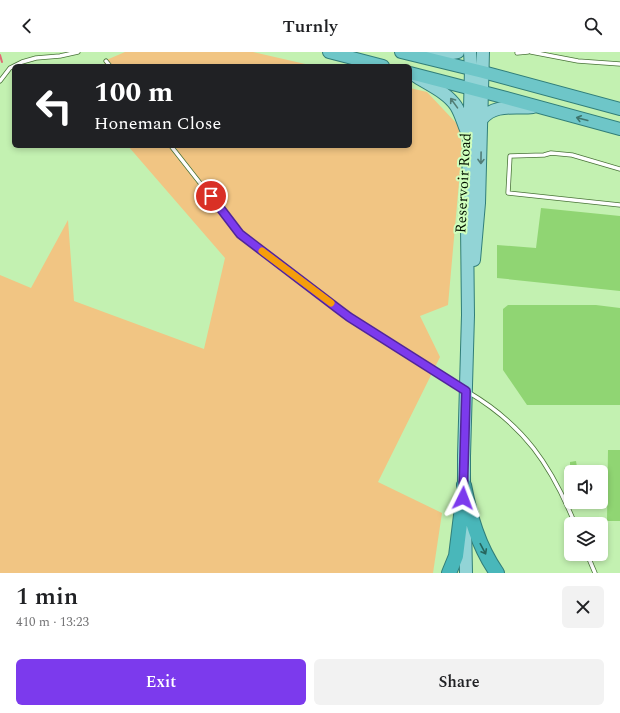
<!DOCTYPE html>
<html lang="en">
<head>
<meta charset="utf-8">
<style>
	:root { --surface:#fff; --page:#f2f2f2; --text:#202124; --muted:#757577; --accent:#7c3aed }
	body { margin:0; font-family:Spectral,serif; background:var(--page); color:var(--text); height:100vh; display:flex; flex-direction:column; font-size:15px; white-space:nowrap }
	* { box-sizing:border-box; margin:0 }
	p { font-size:13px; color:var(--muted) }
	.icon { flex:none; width:22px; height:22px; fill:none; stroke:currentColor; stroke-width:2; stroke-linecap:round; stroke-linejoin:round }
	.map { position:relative; height:521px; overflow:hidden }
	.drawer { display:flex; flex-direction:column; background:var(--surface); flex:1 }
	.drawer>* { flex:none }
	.hud { position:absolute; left:12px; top:12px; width:400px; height:84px; border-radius:6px; box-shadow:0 2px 6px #0003; background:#202124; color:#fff; overflow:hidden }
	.tools { position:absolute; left:564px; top:413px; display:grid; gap:8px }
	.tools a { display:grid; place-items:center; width:44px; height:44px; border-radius:6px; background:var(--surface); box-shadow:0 2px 6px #0003; font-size:20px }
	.pin { position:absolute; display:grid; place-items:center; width:34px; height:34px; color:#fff; margin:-17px; border:2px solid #fff; border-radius:50%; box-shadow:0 1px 4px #0007 }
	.me { position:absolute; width:44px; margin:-22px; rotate:3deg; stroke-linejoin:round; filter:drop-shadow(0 0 3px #0008) }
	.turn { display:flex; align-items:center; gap:14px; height:84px; padding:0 16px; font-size:18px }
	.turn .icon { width:52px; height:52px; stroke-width:2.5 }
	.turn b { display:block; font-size:28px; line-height:34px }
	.round { display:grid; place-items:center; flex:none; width:42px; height:42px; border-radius:6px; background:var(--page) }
	.summary { display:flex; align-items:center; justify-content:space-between; height:68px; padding:0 16px }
	h1 { font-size:24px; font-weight:600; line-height:30px }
	.action { display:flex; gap:8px; margin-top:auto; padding:8px 16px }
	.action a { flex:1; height:46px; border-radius:6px; background:var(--accent); color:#fff; font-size:16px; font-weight:600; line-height:46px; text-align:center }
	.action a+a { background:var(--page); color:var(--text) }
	header { display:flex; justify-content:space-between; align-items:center; height:52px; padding:0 16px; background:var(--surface); font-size:18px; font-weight:600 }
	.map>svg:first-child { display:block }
</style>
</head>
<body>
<header><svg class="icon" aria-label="back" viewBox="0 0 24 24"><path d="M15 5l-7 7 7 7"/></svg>Turnly<svg class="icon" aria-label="search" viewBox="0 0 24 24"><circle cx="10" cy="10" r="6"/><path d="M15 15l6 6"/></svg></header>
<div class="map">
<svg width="620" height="521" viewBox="0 0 620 521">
	<rect width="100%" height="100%" fill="#c3f1b1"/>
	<!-- green -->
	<path fill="#f1c583" d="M 125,0 L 253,0 L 314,14 L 105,14 L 104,9 Z
		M 410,36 L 427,40 L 459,74 L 462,97 L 448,253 L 420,264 L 440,305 L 378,430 L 442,461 L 433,521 L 0,521 L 0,223 L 31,236 L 68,168 L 74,249 L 204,297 L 225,206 L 128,94 L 410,94 Z"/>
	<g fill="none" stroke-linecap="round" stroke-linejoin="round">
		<!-- stream -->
		<path stroke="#e16a73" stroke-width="2" d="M 0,3 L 2,10
			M 13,25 L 14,28"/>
	</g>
	<!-- building -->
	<path fill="#90d573" d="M 541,156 L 620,164 L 620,239 L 497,226 L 497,193 L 536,196 Z
		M 508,253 L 596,253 L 620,256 L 620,353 L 527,353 L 503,318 L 503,257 Z
		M 608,398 L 620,398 L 620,469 L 607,469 Z
		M 576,409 L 577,415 L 583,414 L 583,420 L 564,420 L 564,416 L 570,415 L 570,410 Z"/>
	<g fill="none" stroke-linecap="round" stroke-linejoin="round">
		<defs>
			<path id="service" d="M 531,0 L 578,9 L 620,12
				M 517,1 L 528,0
				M 106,9 L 110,14
				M 0,29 L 10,16 L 22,10 L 36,6 L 60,4 L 78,0
				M 171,94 L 240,182 L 349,265 L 462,337
				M 620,117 L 572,103 L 551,101 L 544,103 L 510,104 L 508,141 L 620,153
				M 468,340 C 524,373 551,413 575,472
				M 587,502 L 595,521"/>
			<path id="primary" d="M 422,0 L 446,2 L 458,0
				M 414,23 C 427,32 447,40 456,54 C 461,62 463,71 467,80
				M 482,67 C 495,51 515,57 533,55
				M 474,208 L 479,151 L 483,0
				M 464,442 L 464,404 L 468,263 L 467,174 L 471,17 L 470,0
				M 465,472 L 466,521"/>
			<path id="trunk" d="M 329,0 L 383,14
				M 401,0 L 483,20 L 620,57
				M 410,21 L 495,43 L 620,77"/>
			<path id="motorway" d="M 464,433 C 470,464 478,494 497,521
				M 449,521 L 456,504 L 463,447"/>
		</defs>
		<!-- service casing -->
		<use href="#service" stroke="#497338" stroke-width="5"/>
		<!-- primary casing -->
		<use href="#primary" stroke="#317e79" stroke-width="14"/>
		<!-- trunk casing -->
		<use href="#trunk" stroke="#317e79" stroke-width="14"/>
		<!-- motorway casing -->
		<use href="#motorway" stroke="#317e79" stroke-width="16"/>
		<!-- service -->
		<use href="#service" stroke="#fff" stroke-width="3.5"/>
		<!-- primary -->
		<use href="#primary" stroke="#92d4d6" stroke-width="12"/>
		<!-- trunk -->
		<use href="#trunk" stroke="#6ec6c8" stroke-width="12"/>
		<!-- motorway -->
		<use href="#motorway" stroke="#49b7ba" stroke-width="14"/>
	</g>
	<!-- one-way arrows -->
	<defs><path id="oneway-shaft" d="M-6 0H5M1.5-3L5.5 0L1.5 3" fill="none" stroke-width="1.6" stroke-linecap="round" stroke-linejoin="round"/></defs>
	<g stroke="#527d76">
		<use href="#oneway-shaft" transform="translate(454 51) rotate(-126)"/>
		<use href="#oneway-shaft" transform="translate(481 106) rotate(91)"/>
	</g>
	<use stroke="#3e756e" href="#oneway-shaft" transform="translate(582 67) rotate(-165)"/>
	<use stroke="#26655d" href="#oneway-shaft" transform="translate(483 497) rotate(62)"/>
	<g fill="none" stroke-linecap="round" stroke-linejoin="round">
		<defs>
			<path id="route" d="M 211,144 L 240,182 L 337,256 L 349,265 L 466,339 L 463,446"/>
		</defs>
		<!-- route casing -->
		<use href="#route" stroke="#51269a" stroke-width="10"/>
		<!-- route -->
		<use href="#route" stroke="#7c3aed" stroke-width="7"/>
		<!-- slow -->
		<path stroke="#f59e0b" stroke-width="7" d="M 262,199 L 331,251"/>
	</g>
	<g text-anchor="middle" stroke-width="4" stroke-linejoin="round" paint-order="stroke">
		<!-- street labels -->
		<g font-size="15" fill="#041300" stroke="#d0ffbe">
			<text transform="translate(463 131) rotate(-87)" y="5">Reservoir Road</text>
		</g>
	</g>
</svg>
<div class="tools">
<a><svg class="icon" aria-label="sound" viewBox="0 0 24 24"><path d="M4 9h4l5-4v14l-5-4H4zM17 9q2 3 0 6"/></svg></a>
<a><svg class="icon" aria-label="layers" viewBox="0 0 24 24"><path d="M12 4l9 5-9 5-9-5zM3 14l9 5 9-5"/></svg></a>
</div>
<div class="pin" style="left:211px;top:144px;background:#d93025"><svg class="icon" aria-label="arrive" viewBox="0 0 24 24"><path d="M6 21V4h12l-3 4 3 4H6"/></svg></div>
<svg class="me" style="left:463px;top:446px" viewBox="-20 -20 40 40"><path d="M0-17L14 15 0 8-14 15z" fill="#7c3aed" stroke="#fff" stroke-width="4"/></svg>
<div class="hud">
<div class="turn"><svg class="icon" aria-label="left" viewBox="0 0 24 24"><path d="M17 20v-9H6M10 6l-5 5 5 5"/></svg><div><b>100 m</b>Honeman Close</div></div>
</div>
</div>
<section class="drawer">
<div class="summary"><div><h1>1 min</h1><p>410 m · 13:23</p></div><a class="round"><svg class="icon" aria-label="close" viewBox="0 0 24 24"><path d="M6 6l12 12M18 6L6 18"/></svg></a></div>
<div class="action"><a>Exit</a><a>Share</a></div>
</section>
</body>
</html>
